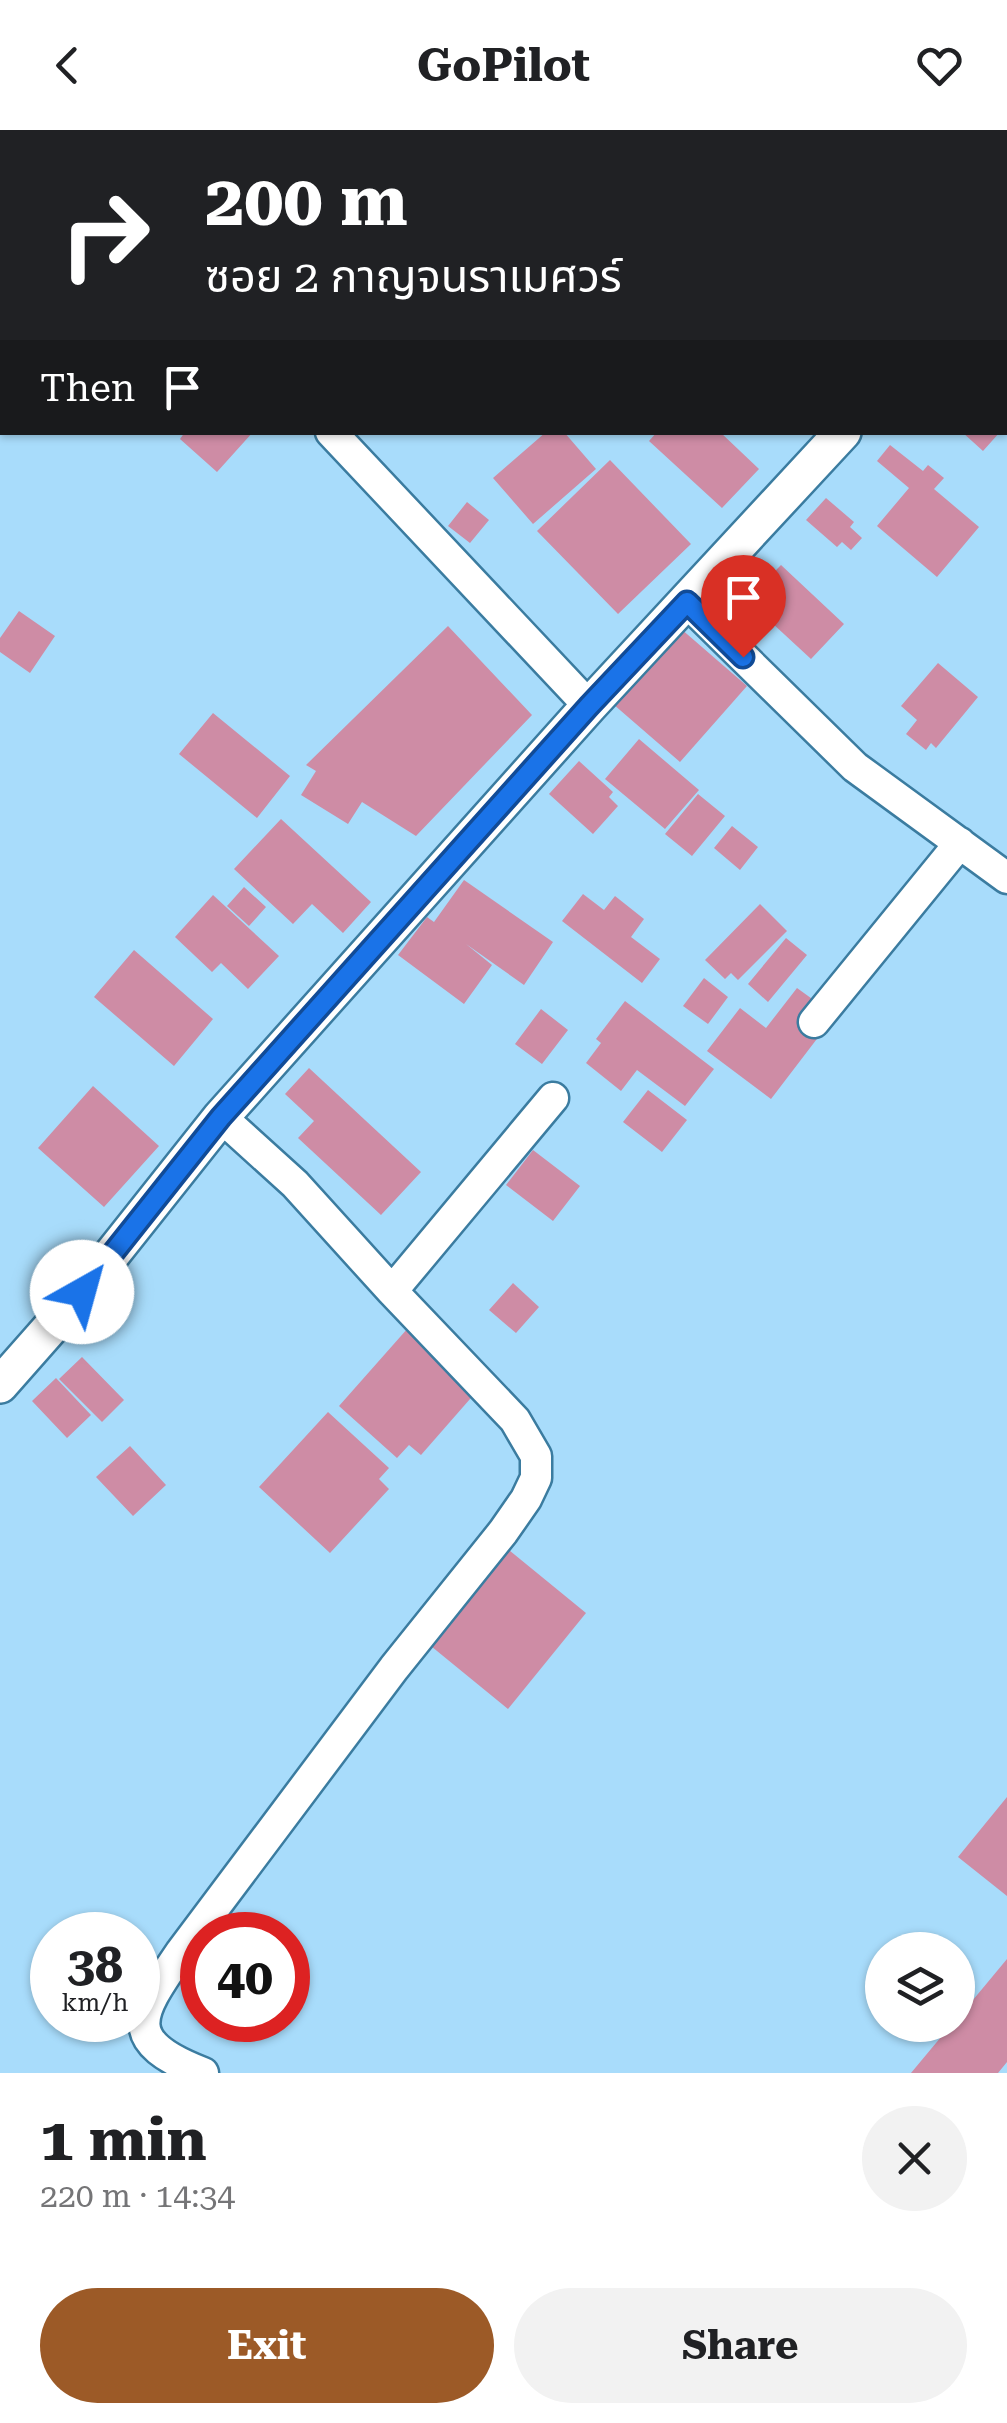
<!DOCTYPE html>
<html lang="en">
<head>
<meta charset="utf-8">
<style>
	:root { --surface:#fff; --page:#f2f2f2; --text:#202124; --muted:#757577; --accent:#9c5a27 }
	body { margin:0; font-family:"Roboto Serif","Noto Sans Thai",serif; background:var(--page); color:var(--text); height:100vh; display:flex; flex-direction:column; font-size:38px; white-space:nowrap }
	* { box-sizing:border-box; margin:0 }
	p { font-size:32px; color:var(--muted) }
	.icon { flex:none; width:55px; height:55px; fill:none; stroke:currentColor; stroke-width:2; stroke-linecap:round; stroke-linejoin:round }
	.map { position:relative; height:1943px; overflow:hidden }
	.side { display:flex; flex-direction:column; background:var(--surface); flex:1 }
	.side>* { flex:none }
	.banner { position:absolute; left:0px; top:0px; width:1008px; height:305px; box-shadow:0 2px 8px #0004; background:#202124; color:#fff; overflow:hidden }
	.fabs { position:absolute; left:865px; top:1802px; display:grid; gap:20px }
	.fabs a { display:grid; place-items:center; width:110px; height:110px; border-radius:50%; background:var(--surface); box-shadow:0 2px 8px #0004; font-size:50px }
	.speed { position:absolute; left:30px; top:1782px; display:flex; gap:20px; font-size:50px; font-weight:700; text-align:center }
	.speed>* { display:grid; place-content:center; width:130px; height:130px; border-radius:50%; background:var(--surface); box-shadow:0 2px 8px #0004; line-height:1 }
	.speed small { font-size:25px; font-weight:400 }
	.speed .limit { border:15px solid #d22; background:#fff; color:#111 }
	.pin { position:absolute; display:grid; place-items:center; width:85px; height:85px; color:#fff; margin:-102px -42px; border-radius:50% 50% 50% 0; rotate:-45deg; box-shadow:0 0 10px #0007 }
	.pin .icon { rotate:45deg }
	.me { position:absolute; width:110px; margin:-55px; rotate:38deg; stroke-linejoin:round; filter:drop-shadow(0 0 8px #0008) }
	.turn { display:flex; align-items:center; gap:35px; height:210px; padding:0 40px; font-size:45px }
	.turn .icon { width:130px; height:130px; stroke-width:2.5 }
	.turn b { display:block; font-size:70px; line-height:85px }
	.then { display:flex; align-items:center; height:95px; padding:0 40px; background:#0003; gap:20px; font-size:38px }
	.round { display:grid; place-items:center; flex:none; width:105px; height:105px; border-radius:52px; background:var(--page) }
	.head { display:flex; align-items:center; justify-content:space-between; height:170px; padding:0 40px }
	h1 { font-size:60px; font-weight:700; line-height:75px }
	.primary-button { display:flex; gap:20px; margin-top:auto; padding:20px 40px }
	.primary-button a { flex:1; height:115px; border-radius:60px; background:var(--accent); color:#fff; font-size:40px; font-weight:700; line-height:115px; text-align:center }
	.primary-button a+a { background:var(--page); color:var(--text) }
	header { display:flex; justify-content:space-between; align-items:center; height:130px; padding:0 40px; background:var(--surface); font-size:45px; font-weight:700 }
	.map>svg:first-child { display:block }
</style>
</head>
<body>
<header><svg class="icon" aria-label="back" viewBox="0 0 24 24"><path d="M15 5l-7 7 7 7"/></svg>GoPilot<svg class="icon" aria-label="heart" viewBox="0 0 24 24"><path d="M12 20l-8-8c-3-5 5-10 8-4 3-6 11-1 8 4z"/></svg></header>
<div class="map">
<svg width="1007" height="1943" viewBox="0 0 1007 1943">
	<rect width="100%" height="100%" fill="#a8dcfb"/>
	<!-- building -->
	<path fill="#ce8ca5" d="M 185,302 L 253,302 L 217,342 L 180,309 Z
		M 546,302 L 564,302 L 596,339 L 533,394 L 493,348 Z
		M 657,302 L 720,302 L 759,339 L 722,378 L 649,311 Z
		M 962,302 L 1000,302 L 983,321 Z
		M 890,315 L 923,341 L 928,335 L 944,348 L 934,359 L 979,397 L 937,447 L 877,396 L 909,358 L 877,331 Z
		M 610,330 L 691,414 L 618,484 L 537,401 Z
		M 826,368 L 854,392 L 850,397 L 862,408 L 851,420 L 842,412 L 837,417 L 806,390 Z
		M 467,372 L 489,390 L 470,413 L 448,396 Z
		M 781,435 L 844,494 L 811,529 L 747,470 Z
		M 19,481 L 55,506 L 30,543 L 0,522 L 0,508 Z
		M 448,496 L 532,585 L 416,706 L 362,672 L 348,694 L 301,665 L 316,641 L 306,635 Z
		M 680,498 L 747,556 L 680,632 L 613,574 Z
		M 938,533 L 978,567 L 936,618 L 931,613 L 926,620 L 906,604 L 917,590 L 901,576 Z
		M 213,583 L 290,646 L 257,688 L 179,624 Z
		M 639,609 L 699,660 L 665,699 L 605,649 Z
		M 579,631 L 613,662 L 609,667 L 618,676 L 593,704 L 549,664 Z
		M 698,664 L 725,686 L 692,726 L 665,704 Z
		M 281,689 L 371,772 L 343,803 L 312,774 L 293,794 L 234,739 Z
		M 732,696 L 758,717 L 740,740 L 714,718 Z
		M 464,750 L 553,812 L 524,855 L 466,814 L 492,835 L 464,874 L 398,825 L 427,787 L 434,792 Z
		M 244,757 L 266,777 L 249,796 L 227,776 Z
		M 583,764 L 604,780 L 615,766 L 644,789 L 631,807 L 660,829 L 642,853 L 562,791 Z
		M 213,765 L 279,826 L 248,859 L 221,833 L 212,842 L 175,807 Z
		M 760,774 L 787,801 L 738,850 L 731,843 L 725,849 L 705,830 Z
		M 786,808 L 807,825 L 768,872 L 748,854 Z
		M 134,820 L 213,889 L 174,936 L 94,867 Z
		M 704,848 L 728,867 L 708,894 L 683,876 Z
		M 797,858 L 815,871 L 826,897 L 771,969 L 707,921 L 740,878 L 766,898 Z
		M 625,871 L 714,939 L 685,976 L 637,940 L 621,961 L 586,933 L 601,913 L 596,909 Z
		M 541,879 L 568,900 L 542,934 L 515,914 Z
		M 309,938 L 421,1042 L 381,1085 L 298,1008 L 314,991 L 285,964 Z
		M 93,956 L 159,1016 L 104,1077 L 38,1018 Z
		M 648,960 L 687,990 L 662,1022 L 623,992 Z
		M 533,1020 L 580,1056 L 553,1091 L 506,1055 Z
		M 513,1153 L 539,1177 L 516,1203 L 489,1180 Z
		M 408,1198 L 477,1261 L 421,1325 L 409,1315 L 397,1328 L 339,1276 Z
		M 82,1227 L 124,1270 L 102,1292 L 59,1249 Z
		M 56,1248 L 91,1285 L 67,1308 L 32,1271 Z
		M 328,1282 L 389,1338 L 379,1349 L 389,1359 L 330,1423 L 259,1357 Z
		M 130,1316 L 166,1355 L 133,1386 L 96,1347 Z
		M 504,1416 L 586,1483 L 508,1579 L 426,1512 Z
		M 1007,1667 L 1007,1766 L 958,1727 Z
		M 1007,1829 L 1007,1932 L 998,1943 L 911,1943 L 951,1895 L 958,1895 L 958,1888 Z"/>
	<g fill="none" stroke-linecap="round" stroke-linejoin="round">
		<defs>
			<path id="minor" d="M 148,2 L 149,0
				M 0,34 L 2,35
				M 1005,146 L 1007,148
				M 331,302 L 589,576
				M 687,472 L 855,637 L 1007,748
				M 814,892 L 960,713
				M 221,987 L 295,1054 L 392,1161 L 553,968
				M 203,1943 C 118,1910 139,1884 181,1822 L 394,1538 L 503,1402 L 526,1369 L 536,1348 L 536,1326 L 515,1290 L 392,1161"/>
			<path id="tertiary" d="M 1005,126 L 1007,123
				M 0,1255 L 82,1162 L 221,987 L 589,576 L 843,302"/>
		</defs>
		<!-- minor casing -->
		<use href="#minor" stroke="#3b7ca0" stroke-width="35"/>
		<!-- tertiary casing -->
		<use href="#tertiary" stroke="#3b7ca0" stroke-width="40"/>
		<!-- minor -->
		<use href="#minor" stroke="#fff" stroke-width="30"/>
		<!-- tertiary -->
		<use href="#tertiary" stroke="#fff" stroke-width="35"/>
	</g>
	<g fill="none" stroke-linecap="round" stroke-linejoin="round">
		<defs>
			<path id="route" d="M 82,1162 L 221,987 L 589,576 L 687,472 L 743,527"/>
		</defs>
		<!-- route casing -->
		<use href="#route" stroke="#114b97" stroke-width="25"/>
		<!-- route -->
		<use href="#route" stroke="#1a73e8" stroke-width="18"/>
	</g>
</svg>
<div class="fabs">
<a><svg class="icon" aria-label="layers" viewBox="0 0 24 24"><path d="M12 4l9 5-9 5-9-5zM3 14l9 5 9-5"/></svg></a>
</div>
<div class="speed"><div>38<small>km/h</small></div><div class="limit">40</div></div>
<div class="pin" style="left:743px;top:527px;background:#d93025"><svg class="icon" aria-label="arrive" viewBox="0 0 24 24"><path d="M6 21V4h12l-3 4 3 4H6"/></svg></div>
<svg class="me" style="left:82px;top:1162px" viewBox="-20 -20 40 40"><circle r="19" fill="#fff"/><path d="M0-13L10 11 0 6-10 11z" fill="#1a73e8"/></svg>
<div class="banner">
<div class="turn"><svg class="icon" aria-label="right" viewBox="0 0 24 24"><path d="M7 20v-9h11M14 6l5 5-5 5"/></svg><div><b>200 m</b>ซอย 2 กาญจนราเมศวร์</div></div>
<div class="then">Then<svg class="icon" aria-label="arrive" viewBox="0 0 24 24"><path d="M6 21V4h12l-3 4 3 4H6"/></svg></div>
</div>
</div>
<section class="side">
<div class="head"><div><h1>1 min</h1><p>220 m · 14:34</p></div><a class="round"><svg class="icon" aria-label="close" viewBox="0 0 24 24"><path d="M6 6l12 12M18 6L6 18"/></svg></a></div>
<div class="primary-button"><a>Exit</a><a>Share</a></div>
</section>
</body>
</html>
